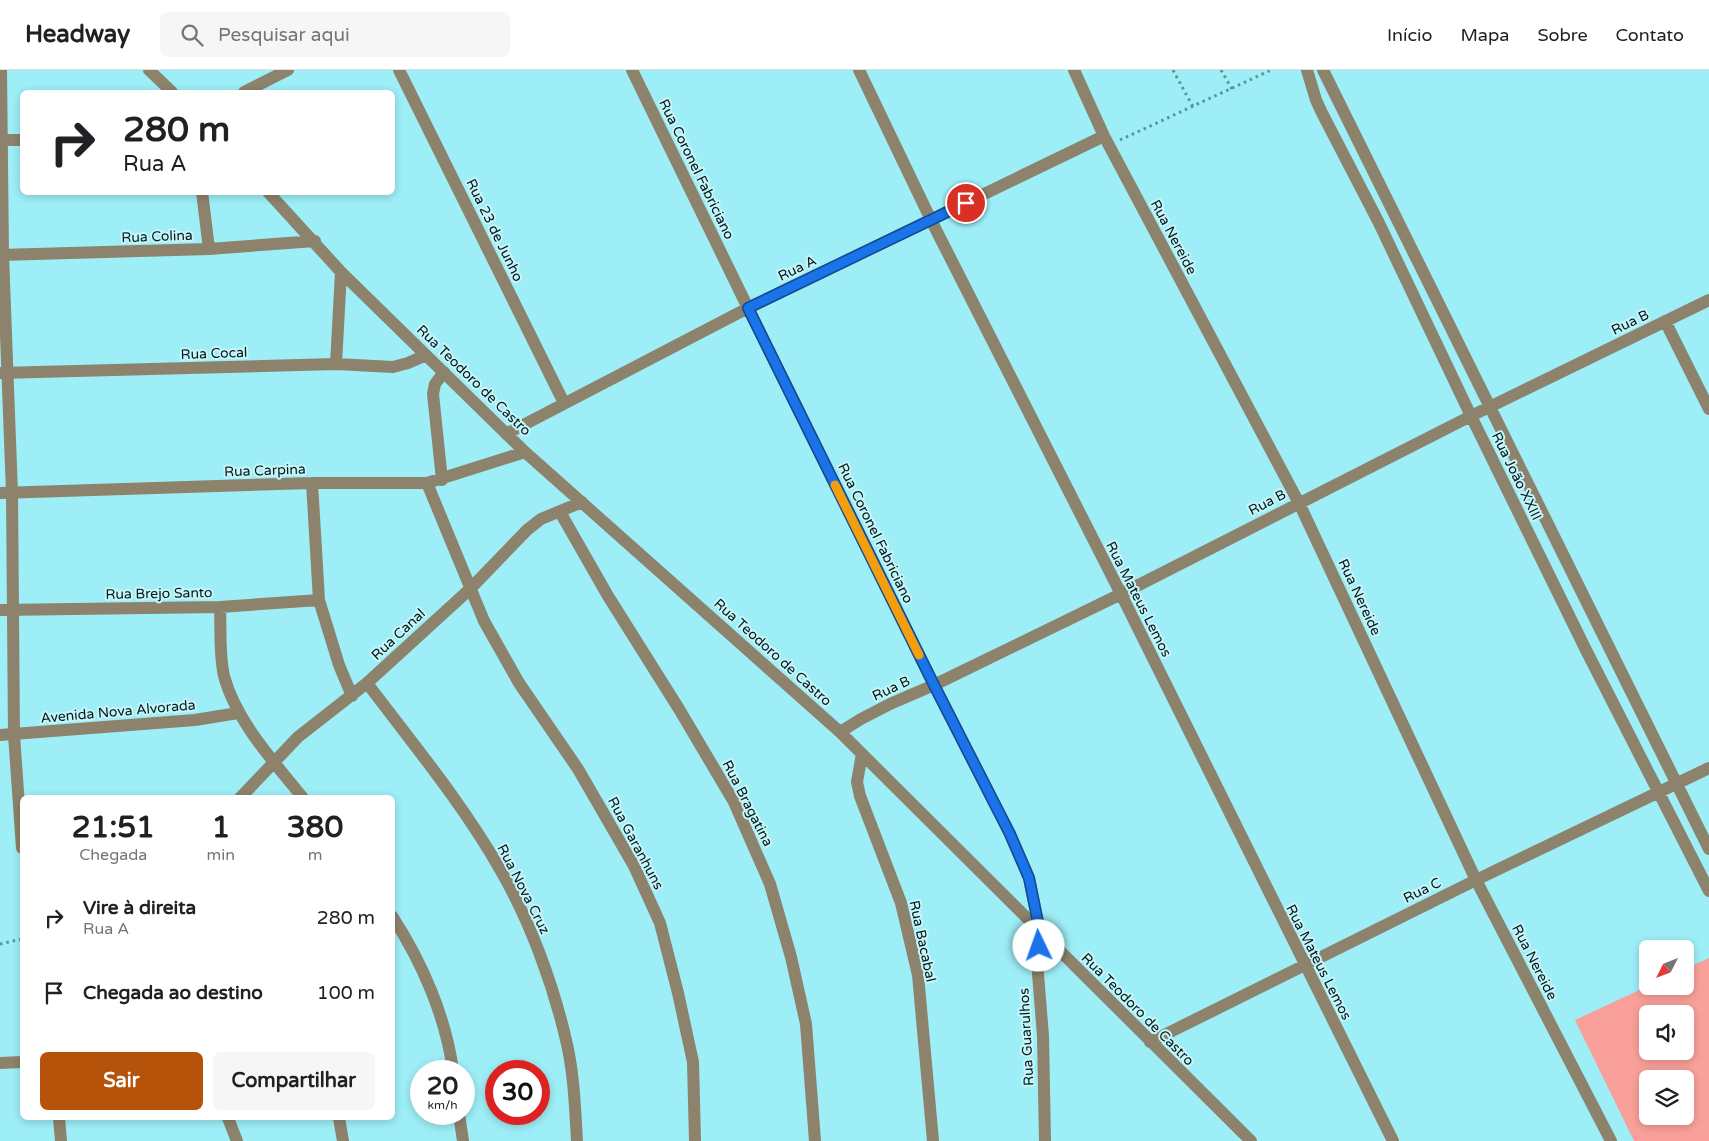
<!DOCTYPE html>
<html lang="pt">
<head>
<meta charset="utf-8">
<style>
	:root { --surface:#fff; --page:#f6f6f6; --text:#202124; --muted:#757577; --line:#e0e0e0; --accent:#b45309 }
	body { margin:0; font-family:"Varela Round",sans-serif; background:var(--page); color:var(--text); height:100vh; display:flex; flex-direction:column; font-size:19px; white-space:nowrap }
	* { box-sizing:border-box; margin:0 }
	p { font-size:16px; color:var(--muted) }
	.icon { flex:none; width:28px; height:28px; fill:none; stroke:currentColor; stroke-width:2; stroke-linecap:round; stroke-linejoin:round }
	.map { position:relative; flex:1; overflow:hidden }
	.drawer { position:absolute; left:20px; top:725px; width:375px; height:325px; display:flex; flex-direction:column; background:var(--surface); border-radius:8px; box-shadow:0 2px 8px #0003 }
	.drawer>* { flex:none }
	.top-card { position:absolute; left:20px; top:20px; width:375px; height:105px; border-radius:8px; box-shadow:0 2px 8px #0003; background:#fff; color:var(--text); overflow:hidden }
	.needle { width:32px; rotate:228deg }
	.fabs { position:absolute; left:1639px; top:870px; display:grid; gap:10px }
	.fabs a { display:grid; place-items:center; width:55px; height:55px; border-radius:8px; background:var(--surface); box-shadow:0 2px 8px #0003; font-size:25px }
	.speed { position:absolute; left:410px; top:990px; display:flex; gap:10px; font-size:25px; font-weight:700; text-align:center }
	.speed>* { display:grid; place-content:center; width:65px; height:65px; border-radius:50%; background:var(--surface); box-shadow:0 2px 8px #0003; line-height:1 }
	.speed small { font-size:12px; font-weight:400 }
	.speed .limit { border:8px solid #d22; background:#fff; color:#111 }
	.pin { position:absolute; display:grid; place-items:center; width:42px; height:42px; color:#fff; margin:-21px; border:2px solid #fff; border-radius:50%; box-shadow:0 1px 5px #0007 }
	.me { position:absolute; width:55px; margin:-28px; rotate:357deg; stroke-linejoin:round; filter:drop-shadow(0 0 4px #0008) }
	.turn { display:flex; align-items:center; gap:18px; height:105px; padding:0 20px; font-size:22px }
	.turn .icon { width:65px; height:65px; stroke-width:2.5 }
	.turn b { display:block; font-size:35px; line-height:42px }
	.eta { display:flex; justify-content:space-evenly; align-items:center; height:85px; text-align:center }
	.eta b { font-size:30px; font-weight:700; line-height:35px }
	.cta { display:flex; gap:10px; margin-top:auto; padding:10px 20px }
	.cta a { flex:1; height:58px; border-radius:8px; background:var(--accent); color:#fff; font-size:20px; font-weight:700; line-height:58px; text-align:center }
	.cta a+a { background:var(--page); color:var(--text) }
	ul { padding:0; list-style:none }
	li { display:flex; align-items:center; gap:15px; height:75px; padding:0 20px }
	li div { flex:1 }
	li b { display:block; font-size:19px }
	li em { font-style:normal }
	header { display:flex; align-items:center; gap:30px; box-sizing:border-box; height:70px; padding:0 25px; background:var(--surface); border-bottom:1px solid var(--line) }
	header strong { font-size:24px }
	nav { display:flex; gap:28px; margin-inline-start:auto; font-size:18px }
	.search { width:350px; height:45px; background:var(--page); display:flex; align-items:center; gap:12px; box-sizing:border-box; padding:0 18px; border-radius:8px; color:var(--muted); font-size:19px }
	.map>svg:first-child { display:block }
</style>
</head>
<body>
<header>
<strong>Headway</strong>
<div class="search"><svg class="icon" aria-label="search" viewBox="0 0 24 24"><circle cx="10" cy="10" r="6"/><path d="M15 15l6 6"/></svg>Pesquisar aqui</div>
<nav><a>Início</a><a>Mapa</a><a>Sobre</a><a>Contato</a></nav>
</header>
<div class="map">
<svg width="1709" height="1071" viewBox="0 0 1709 1071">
	<rect width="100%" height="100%" fill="#9deef7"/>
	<!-- green -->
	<path fill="#f9a09a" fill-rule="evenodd" d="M 1709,888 L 1709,1071 L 1634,1071 L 1575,950 L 1648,916 L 1685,916 L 1685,899 ZM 1648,944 L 1685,944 L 1685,981 L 1648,981 ZM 1648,1009 L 1685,1009 L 1685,1046 L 1648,1046 Z"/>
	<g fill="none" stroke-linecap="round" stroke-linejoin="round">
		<!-- path -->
		<path stroke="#5b939a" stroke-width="3" stroke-dasharray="2.5 4" stroke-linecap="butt" d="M 1173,0 L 1193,37
			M 1221,0 L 1232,19
			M 1120,70 L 1271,0
			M 0,874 L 22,869"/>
		<!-- minor -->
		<path stroke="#8d826b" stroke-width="12" d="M 149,0 L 172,22
			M 399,0 L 564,333
			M 632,0 L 748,238 L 934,615 L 1010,764 L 1029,808 L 1040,862 L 1038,904 L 1043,966 L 1045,1071
			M 859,0 L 931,150 L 1121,524 L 1393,1071
			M 1074,0 L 1104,66 L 1299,433 L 1476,810 L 1611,1071
			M 1307,0 L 1316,30 L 1322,43 L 1378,151 L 1471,346 L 1587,582 L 1709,821
			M 1323,0 L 1709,779
			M 244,22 L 288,0
			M 0,70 L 22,70
			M 202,122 L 209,179
			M 268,122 L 341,202 L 525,382 L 840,662 L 1251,1071
			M 0,185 L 209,179 L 315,171
			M 1665,251 L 1709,339
			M 336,294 L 341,202
			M 0,303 L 336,294 L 393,297 L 408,293 L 426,285
			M 506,364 L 748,238 L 1104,66
			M 442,410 L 433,324 L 435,314 L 444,302
			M 312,413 L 319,530 L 339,595 L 352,626
			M 427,413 L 484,551 L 519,613 L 578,699 L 634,796 L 660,853 L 678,923 L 693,992 L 695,1071
			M 0,423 L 312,413 L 427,413 L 525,382
			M 560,442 L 608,526 L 679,639 L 734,732 L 770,814 L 791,887 L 806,954 L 815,1071
			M 220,537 C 221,559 219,584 224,606 C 236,651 274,692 303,728
			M 0,540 L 220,537 L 319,530
			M 367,613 C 413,674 463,734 501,801 C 530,851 553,914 566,970 C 574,1003 575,1037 577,1071
			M 840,662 L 861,649 L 890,634 L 934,615 L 1121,524 L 1471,346 L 1709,230
			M 0,665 L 195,650 L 238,643
			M 862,684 L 857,712 L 860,726 L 901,833 L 918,905 L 933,1071
			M 240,728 L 298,667 L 367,613 L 470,519 L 527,460 L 541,449 L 582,432
			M 392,846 C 422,892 446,947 453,1001
			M 1150,972 L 1476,810 L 1709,698
			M 0,993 L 22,992
			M 459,1044 L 463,1071
			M 228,1048 L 237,1071
			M 339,1048 L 343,1071"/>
		<!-- tertiary -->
		<path stroke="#8d826b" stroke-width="12" d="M 1,0 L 3,185 L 12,423 L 14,665 L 22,778
			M 59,1048 L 61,1071"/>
	</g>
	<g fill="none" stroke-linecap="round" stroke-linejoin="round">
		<defs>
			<path id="route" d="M 966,133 L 748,238 L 934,615 L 1010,764 L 1029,808 L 1040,862 L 1039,876"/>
		</defs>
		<!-- route casing -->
		<use href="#route" stroke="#114b97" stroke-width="12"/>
		<!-- route -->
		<use href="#route" stroke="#1a73e8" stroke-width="9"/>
		<!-- slow -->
		<path stroke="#f59e0b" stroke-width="9" d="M 835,415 L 919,585"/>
	</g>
	<g text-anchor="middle" stroke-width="4" stroke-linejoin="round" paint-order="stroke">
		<!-- street labels -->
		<g font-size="14" fill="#00181a" stroke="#c7f5fa">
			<text transform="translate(697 99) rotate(64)" y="5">Rua Coronel Fabriciano</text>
			<text transform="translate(495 160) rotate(64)" y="5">Rua 23 de Junho</text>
			<text transform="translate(157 166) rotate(-2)" y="5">Rua Colina</text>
			<text transform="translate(1174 167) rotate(62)" y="5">Rua Nereide</text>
			<text transform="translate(797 198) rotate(-26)" y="5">Rua A</text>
			<text transform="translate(1630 252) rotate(-26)" y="5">Rua B</text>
			<text transform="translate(214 283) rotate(-2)" y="5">Rua Cocal</text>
			<text transform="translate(474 310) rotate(44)" y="5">Rua Teodoro de Castro</text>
			<text transform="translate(265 400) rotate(-2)" y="5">Rua Carpina</text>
			<text transform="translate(1517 406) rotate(64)" y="5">Rua João XXIII</text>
			<text transform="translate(1267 432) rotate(-27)" y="5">Rua B</text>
			<text transform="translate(876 463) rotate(64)" y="5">Rua Coronel Fabriciano</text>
			<text transform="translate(159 523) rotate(-1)" y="5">Rua Brejo Santo</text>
			<text transform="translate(1360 527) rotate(65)" y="5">Rua Nereide</text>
			<text transform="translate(1139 529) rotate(63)" y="5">Rua Mateus Lemos</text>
			<text transform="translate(398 564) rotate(-43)" y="5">Rua Canal</text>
			<text transform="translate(773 582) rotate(42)" y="5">Rua Teodoro de Castro</text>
			<text transform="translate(891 618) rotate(-25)" y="5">Rua B</text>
			<text transform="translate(118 641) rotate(-5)" y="5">Avenida Nova Alvorada</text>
			<text transform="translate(748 733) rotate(63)" y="5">Rua Bragatina</text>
			<text transform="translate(636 773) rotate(62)" y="5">Rua Garanhuns</text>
			<text transform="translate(524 819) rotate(63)" y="5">Rua Nova Cruz</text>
			<text transform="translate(1422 820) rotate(-26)" y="5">Rua C</text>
			<text transform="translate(923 871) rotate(78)" y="5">Rua Bacabal</text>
			<text transform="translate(1319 892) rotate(63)" y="5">Rua Mateus Lemos</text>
			<text transform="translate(1535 892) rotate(63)" y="5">Rua Nereide</text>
			<text transform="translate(1138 939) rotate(45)" y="5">Rua Teodoro de Castro</text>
			<text transform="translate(1026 967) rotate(-93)" y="5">Rua Guarulhos</text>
		</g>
	</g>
</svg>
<div class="fabs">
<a><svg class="needle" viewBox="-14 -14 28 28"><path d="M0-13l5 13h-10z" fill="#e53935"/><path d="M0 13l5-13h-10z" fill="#757577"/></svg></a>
<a><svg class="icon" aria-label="sound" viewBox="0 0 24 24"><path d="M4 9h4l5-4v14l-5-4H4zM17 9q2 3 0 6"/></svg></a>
<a><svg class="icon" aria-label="layers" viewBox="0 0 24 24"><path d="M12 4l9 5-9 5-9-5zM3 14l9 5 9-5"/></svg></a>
</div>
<div class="speed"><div>20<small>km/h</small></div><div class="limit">30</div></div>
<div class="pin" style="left:966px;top:133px;background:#d93025"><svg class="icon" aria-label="arrive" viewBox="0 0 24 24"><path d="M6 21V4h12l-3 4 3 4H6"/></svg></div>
<svg class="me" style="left:1039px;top:876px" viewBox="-20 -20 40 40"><circle r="19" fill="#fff"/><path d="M0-13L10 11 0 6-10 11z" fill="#1a73e8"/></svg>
<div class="top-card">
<div class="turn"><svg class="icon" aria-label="right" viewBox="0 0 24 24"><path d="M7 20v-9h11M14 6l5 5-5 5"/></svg><div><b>280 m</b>Rua A</div></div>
</div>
<section class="drawer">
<div class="eta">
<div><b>21:51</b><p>Chegada</p></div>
<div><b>1</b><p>min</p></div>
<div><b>380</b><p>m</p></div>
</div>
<ul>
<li><svg class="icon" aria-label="right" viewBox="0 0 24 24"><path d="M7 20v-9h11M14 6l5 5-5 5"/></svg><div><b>Vire à direita</b><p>Rua A</p></div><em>280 m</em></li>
<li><svg class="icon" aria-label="arrive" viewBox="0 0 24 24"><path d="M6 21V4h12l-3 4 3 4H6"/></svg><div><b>Chegada ao destino</b></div><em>100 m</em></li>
</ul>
<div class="cta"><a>Sair</a><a>Compartilhar</a></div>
</section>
</div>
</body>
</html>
